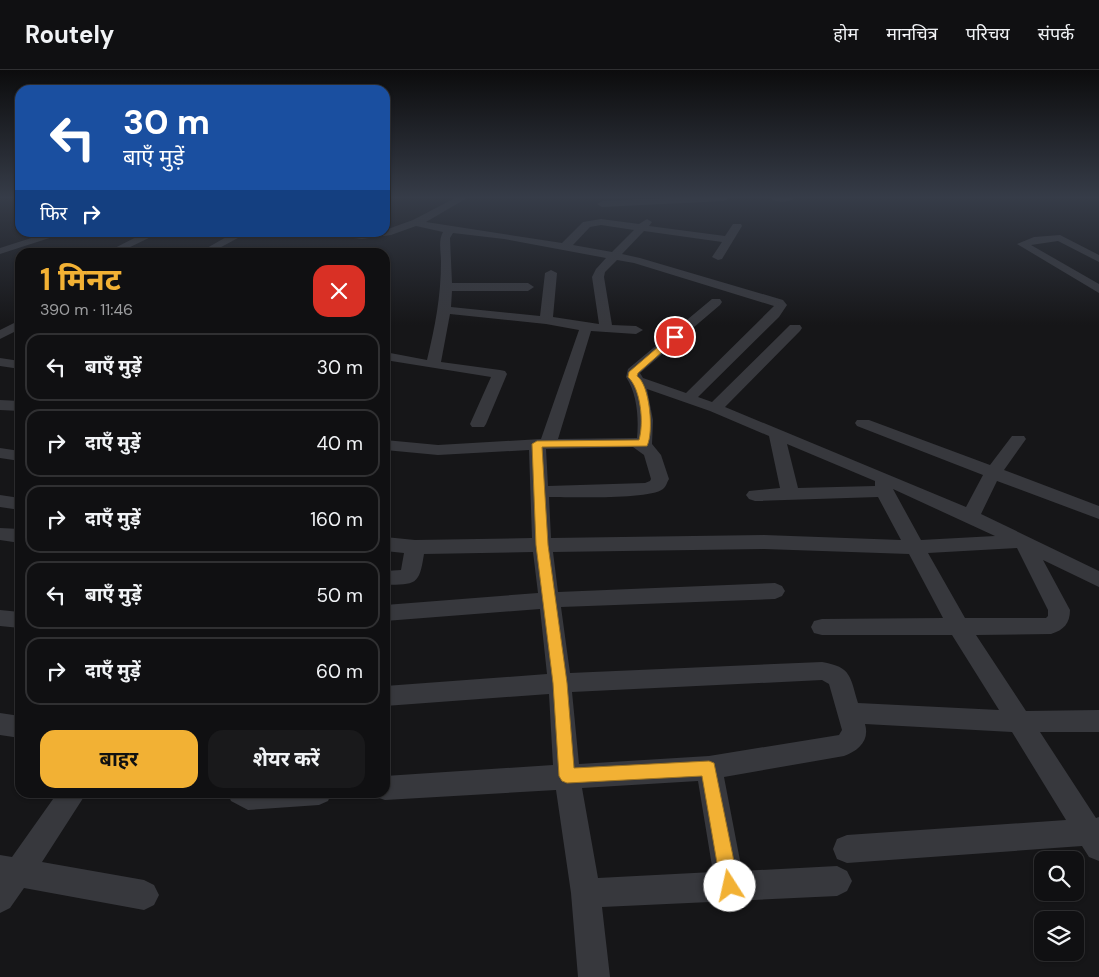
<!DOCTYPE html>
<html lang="hi">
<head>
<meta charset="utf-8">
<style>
	:root { --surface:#101012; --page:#19191b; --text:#f1f3f6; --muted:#9c9d9f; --line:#303032; --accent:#f2b134 }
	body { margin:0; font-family:"DM Sans","Noto Sans Devanagari",sans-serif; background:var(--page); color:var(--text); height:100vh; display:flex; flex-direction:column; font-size:19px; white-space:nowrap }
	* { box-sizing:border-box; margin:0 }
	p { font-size:16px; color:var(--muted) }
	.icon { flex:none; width:28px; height:28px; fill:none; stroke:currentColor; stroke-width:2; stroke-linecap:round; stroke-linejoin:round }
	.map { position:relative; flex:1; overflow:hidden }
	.sheet { position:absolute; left:15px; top:178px; width:375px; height:550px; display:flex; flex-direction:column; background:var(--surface); border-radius:15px; box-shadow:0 1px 4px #0004,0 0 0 1px var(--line) }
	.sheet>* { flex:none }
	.top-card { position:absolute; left:15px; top:15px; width:375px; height:152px; border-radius:15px; box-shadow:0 1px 4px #0004,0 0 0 1px var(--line); background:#1a4fa0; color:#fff; overflow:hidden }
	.tools { position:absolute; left:1034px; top:781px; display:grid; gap:10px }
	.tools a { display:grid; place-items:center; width:50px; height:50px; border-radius:10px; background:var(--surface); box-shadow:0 1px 4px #0004,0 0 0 1px var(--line); font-size:25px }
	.pin { position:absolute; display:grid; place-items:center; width:42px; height:42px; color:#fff; margin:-21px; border:2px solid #fff; border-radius:50%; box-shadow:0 1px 5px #0007 }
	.me { position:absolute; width:55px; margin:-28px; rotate:350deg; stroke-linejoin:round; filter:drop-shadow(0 0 4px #0008) }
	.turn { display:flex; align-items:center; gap:18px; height:105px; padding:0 25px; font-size:22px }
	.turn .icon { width:65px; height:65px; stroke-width:2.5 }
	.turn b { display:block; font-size:35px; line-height:42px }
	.then { display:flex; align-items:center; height:48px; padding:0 25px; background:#0003; gap:10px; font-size:19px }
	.round { display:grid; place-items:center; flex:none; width:52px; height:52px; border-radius:15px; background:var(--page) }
	.headline { display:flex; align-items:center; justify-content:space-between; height:85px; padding:0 25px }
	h1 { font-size:30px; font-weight:700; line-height:38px; color:var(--accent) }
	.action { display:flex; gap:10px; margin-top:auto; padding:10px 25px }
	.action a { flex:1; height:58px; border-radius:15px; background:var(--accent); color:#111; font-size:20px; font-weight:700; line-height:58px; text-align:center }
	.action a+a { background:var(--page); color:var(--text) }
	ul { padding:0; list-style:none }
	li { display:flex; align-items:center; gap:15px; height:68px; margin:0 10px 8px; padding:0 15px; border:2px solid var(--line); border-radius:15px }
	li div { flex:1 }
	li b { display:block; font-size:19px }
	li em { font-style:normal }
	header { display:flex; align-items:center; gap:30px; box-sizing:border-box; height:70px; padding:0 25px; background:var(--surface); border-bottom:1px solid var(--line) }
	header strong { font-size:24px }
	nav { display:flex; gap:28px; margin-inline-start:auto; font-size:18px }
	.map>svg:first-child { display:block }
</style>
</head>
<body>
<header>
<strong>Routely</strong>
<nav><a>होम</a><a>मानचित्र</a><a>परिचय</a><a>संपर्क</a></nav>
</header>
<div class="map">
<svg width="1099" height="907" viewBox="0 0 1099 907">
	<rect width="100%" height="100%" fill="#161618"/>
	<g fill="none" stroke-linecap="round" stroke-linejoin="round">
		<!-- minor -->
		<path fill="#37383d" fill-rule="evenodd" d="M 455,128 L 467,128 L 426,152 L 562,173 L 583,152 L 601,149 L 639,154 L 647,149 L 652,152 L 649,156 L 725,166 L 733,154 L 741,154 L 742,156 L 722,189 L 718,190 L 712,187 L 722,172 L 644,161 L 622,184 L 640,188 L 783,230 L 787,235 L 779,247 L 698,327 L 712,332 L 790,255 L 800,255 L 802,258 L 800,261 L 725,337 L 966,437 L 983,405 L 857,356 L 855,353 L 857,350 L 869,350 L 990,395 L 1012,366 L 1024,366 L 1026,369 L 1004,400 L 1099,436 L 1099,449 L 997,411 L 981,444 L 1099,501 L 1099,517 L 1043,490 L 1070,540 C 1070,553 1064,560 1051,564 L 976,565 L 1026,641 L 1099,640 L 1099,662 L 1040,662 L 1096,748 L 1099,747 L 1099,791 L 1089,787 L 1082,776 L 847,793 L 837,789 L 833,779 L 837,769 L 847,765 L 1066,750 L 1012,662 L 865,654 C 870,671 858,681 844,686 L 724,707 L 742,801 L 837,796 L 847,801 L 852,811 L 847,821 L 837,826 L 602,837 L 610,907 L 578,907 L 571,823 L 556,720 L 385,730 L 376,727 L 374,722 L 385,722 L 385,706 L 553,695 L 549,624 L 385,636 L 385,616 L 547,604 L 540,539 L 385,551 L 385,535 L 538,523 L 533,482 L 424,484 C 419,516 416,514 385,515 L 385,501 L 401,500 L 404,483 L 385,481 L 385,467 L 415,470 L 532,468 L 529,380 L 438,385 L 385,380 L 385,370 L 438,375 L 541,369 L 579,260 L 546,254 L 450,244 L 441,292 L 500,300 L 505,301 L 507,304 L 486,354 L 484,357 L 472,357 L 470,354 L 491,307 L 385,290 L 385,282 L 427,290 C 435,257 441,226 441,192 C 441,181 438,171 443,162 L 416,156 L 391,165 L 362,169 L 331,165 L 326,162 L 385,162 L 385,160 L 413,150 ZM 601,155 L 634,160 L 612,182 L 573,175 L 590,157 ZM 453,163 L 504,169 L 606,188 L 596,199 L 592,207 L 599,254 L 553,247 L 557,203 L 551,200 L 545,203 L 540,246 L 451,237 L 452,221 L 528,221 L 534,217 L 528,213 L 452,213 L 450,168 ZM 617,190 L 634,193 L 774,236 L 686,323 L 643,308 L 640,303 L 720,235 L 722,232 L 720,229 L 712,229 L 628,299 L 626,307 C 637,323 639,348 637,368 L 558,369 L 591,261 L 636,264 L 643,260 L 636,256 L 612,255 L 604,207 L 605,202 ZM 647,319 L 710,341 L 769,366 L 780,418 L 749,421 L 746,425 L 749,429 L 755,431 L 878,427 L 901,470 L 764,465 L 551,468 L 549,427 C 570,427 649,430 663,419 C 666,417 667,412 669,409 L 661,385 L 652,374 L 653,350 ZM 787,374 L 875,411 L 875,416 L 798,418 ZM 633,377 L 644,385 L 651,409 L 650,411 L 645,413 L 548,416 L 546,379 ZM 893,419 L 995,466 L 921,470 ZM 1017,478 L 1048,540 L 1048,546 L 1046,548 L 965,548 L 928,483 ZM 764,479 L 909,484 L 943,548 L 822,549 L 814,551 L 811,557 L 814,563 L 822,565 L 952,565 L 999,640 L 858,633 C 850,607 852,597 822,592 L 570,603 L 561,537 L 775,529 L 782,526 L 785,521 L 782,516 L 775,513 L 558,522 L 553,482 ZM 822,610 L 829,614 L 842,660 L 839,665 L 709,686 L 579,694 L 572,622 ZM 698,711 L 713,802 L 598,808 L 582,718 Z
			M 669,128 L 729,128 L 724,131 L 602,137 L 597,134 L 602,131 Z
			M 770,128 L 795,128 C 789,133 776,133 770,128 Z
			M 50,162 L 68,162 L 0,184 L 0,178 Z
			M 146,162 L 161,162 L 120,182 L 107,182 Z
			M 235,162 L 249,162 L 212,182 L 200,182 Z
			M 1060,165 L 1099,185 L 1099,192 L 1058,171 L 1031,175 L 1099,214 L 1099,223 L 1017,174 L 1034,167 Z
			M 20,250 L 20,259 L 0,269 L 0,260 Z
			M 0,288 L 20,291 L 20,299 L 0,296 Z
			M 0,330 L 20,331 L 20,341 L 0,340 Z
			M 0,378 L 20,381 L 20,391 L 0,388 Z
			M 0,425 L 20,428 L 20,440 L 0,437 Z
			M 0,458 L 20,459 L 20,473 L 0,470 Z
			M 0,540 L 20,542 L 20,558 L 0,556 Z
			M 0,643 L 20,646 L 20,668 L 0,665 Z
			M 58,722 L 87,722 L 42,792 L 144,810 L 154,815 L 159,825 L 154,835 L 144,840 L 24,818 L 10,838 L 0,843 L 0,785 L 12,787 Z
			M 227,722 L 332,722 L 328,731 L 319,735 L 248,740 L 231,731 Z"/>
	</g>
	<!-- sky -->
	<linearGradient id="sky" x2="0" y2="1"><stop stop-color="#0c0c0d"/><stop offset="0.5" stop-color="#363c48"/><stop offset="1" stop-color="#363c48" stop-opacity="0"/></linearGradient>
	<rect width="1099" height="255" fill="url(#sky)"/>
	<!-- route -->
	<path fill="#f2b134" stroke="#9d7322" d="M 672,265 L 679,267 L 638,303 L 637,306 C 650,315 654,362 647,376 L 542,377 L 548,475 L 567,613 L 574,698 L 709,691 L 714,693 L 739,816 L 736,822 L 730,825 L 724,822 L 721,816 L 702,706 L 567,713 L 562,711 L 559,706 L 553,613 L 536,475 L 532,374 L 537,371 L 639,370 C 644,353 641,319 628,307 L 629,302 Z"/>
</svg>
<div class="tools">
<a><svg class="icon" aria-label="search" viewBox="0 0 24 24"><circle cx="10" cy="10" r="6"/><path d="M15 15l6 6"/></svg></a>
<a><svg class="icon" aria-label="layers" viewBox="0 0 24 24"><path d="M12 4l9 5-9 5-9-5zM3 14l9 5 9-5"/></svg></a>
</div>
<div class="pin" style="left:675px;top:267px;background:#d93025"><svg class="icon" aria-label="arrive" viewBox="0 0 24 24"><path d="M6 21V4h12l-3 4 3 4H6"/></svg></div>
<svg class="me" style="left:730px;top:816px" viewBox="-20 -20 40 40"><circle r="19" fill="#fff"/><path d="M0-13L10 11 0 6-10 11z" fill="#f2b134"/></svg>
<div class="top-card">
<div class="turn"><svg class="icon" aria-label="left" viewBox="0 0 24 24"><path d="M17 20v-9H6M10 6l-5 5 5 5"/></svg><div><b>30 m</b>बाएँ मुड़ें</div></div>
<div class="then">फिर<svg class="icon" aria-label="right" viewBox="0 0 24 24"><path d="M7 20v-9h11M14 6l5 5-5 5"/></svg></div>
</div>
<section class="sheet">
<div class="headline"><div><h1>1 मिनट</h1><p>390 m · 11:46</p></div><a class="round" style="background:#d93025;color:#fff"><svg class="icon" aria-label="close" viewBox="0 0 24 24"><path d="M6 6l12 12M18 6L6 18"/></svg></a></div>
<ul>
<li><svg class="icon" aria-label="left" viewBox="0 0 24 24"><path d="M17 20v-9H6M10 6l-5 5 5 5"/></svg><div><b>बाएँ मुड़ें</b></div><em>30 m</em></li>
<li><svg class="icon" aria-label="right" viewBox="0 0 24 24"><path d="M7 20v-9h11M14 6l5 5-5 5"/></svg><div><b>दाएँ मुड़ें</b></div><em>40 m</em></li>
<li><svg class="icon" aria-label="right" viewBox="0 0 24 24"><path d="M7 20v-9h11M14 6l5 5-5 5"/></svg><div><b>दाएँ मुड़ें</b></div><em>160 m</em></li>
<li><svg class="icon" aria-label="left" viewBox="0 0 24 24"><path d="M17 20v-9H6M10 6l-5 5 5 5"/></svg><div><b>बाएँ मुड़ें</b></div><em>50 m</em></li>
<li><svg class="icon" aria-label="right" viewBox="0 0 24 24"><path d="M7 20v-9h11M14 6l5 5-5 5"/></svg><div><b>दाएँ मुड़ें</b></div><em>60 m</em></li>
</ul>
<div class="action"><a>बाहर</a><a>शेयर करें</a></div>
</section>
</div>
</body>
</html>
